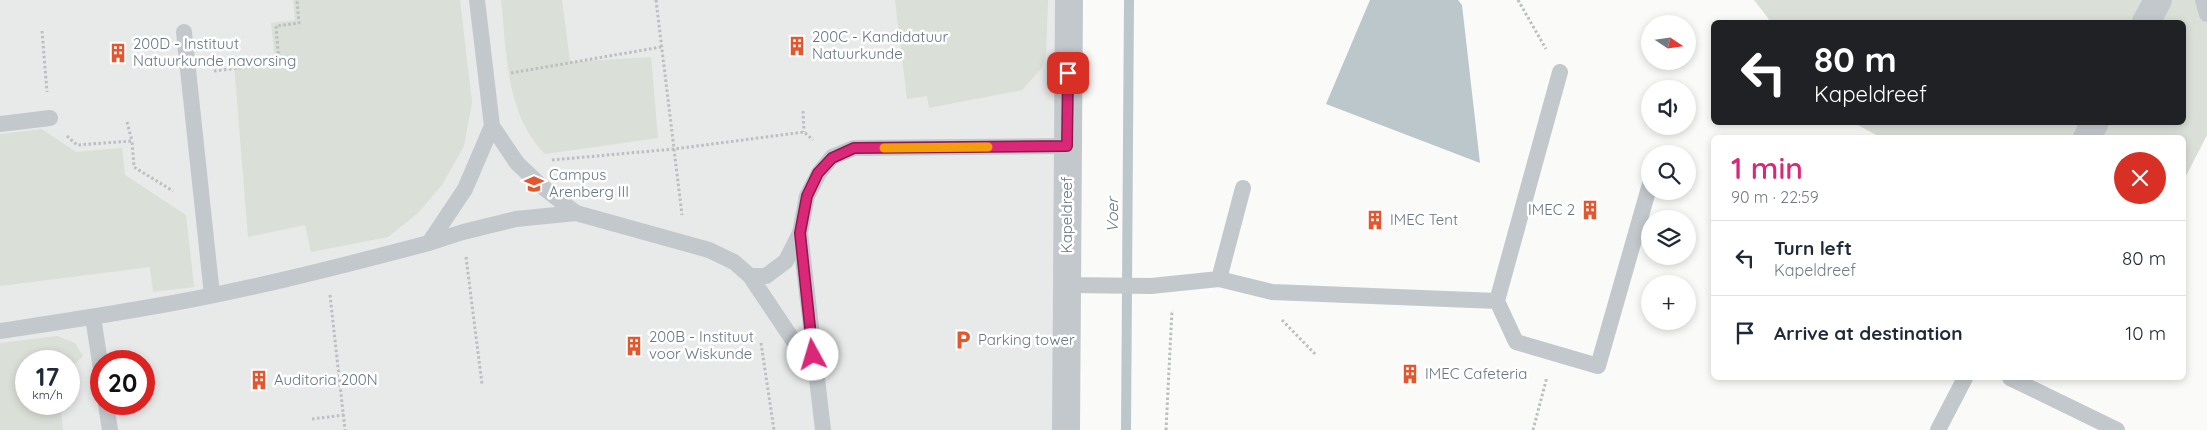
<!DOCTYPE html>
<html lang="en">
<head>
<meta charset="utf-8">
<style>
	:root { --surface:#fff; --page:#f6f6f7; --text:#1f2937; --muted:#747a83; --line:#e0e1e3; --accent:#db2777 }
	body { margin:0; font-family:Quicksand,sans-serif; background:var(--page); color:var(--text); height:100vh; display:flex; flex-direction:column; font-size:19px; white-space:nowrap }
	* { box-sizing:border-box; margin:0 }
	p { font-size:16px; color:var(--muted) }
	.icon { flex:none; width:28px; height:28px; fill:none; stroke:currentColor; stroke-width:2; stroke-linecap:round; stroke-linejoin:round }
	.map { position:relative; flex:1; overflow:hidden }
	.drawer { position:absolute; left:1711px; top:135px; width:475px; height:245px; display:flex; flex-direction:column; background:var(--surface); border-radius:8px; box-shadow:0 2px 8px #0003 }
	.drawer>* { flex:none }
	.banner { position:absolute; left:1711px; top:20px; width:475px; height:105px; border-radius:8px; box-shadow:0 2px 8px #0003; background:#202124; color:#fff; overflow:hidden }
	.needle { width:32px; rotate:103deg }
	.fabs { position:absolute; left:1641px; top:15px; display:grid; gap:10px }
	.fabs a { display:grid; place-items:center; width:55px; height:55px; border-radius:50%; background:var(--surface); box-shadow:0 2px 8px #0003; font-size:25px }
	.speed { position:absolute; left:15px; top:350px; display:flex; gap:10px; font-size:25px; font-weight:700; text-align:center }
	.speed>* { display:grid; place-content:center; width:65px; height:65px; border-radius:50%; background:var(--surface); box-shadow:0 2px 8px #0003; line-height:1 }
	.speed small { font-size:12px; font-weight:400 }
	.speed .limit { border:8px solid #d22; background:#fff; color:#111 }
	.pin { position:absolute; display:grid; place-items:center; width:42px; height:42px; color:#fff; margin:-21px; border-radius:10px; box-shadow:0 2px 8px #0006 }
	.me { position:absolute; width:55px; margin:-28px; rotate:354deg; stroke-linejoin:round; filter:drop-shadow(0 0 4px #0008) }
	.turn { display:flex; align-items:center; gap:18px; height:105px; padding:0 20px; font-size:22px }
	.turn .icon { width:65px; height:65px; stroke-width:2.5 }
	.turn b { display:block; font-size:35px; line-height:42px }
	.round { display:grid; place-items:center; flex:none; width:52px; height:52px; border-radius:26px; background:var(--page) }
	.headline { display:flex; align-items:center; justify-content:space-between; height:85px; padding:0 20px }
	h1 { font-size:30px; font-weight:600; line-height:38px; color:var(--accent) }
	ul { padding:0; list-style:none }
	li { display:flex; align-items:center; gap:15px; height:75px; padding:0 20px; border-top:1px solid var(--line) }
	li div { flex:1 }
	li b { display:block; font-size:19px }
	li em { font-style:normal }
	.map>svg:first-child { display:block }
</style>
</head>
<body>
<div class="map">
<svg width="2207" height="430" viewBox="0 0 2207 430">
	<rect width="100%" height="100%" fill="#fafaf8"/>
	<!-- built -->
	<path fill="#e8e9e9" fill-rule="evenodd" d="M 0,0 L 1069,0 L 1066,430 L 0,430 ZM 26,361 L 69,361 L 69,404 L 26,404 ZM 101,361 L 144,361 L 144,404 L 101,404 Z"/>
	<!-- green -->
	<path fill="#dadfd7" d="M 293,0 L 460,0 L 472,102 L 464,146 L 442,185 L 418,213 L 388,237 L 311,252 L 305,225 L 248,237 L 234,64 L 275,60 L 271,23 L 295,20 Z
		M 501,0 L 562,0 L 570,62 L 651,57 L 658,138 L 545,154 C 505,114 507,52 501,0 Z
		M 895,0 L 1048,0 L 1046,53 L 1042,68 L 1022,90 L 929,108 L 927,96 L 907,99 Z
		M 1754,0 L 2207,0 L 2207,135 L 2184,180 L 2184,138 L 1882,138 L 1854,123 L 2184,122 L 2184,22 L 1771,22 Z
		M 42,129 L 76,152 L 122,148 L 125,175 L 186,215 L 194,287 L 153,292 L 150,267 L 0,286 L 0,134 Z
		M 57,336 L 75,343 L 83,356 L 69,369 L 69,361 L 26,361 L 26,404 L 60,404 L 63,430 L 0,430 L 0,343 Z"/>
	<!-- water -->
	<path fill="#bbc7cb" d="M 1370,0 L 1458,0 L 1462,5 L 1480,163 L 1326,104 Z"/>
	<g fill="none" stroke-linecap="round" stroke-linejoin="round">
		<!-- stream -->
		<path stroke="#bbc7cb" stroke-width="10" d="M 1126,430 L 1129,0"/>
		<!-- path -->
		<path stroke="#bbbfc2" stroke-width="3" stroke-dasharray="2.5 2.5" stroke-linecap="butt" d="M 656,0 L 682,215
			M 1518,0 L 1546,49
			M 42,31 L 47,92
			M 214,71 L 279,63 L 276,26 L 299,23 L 297,0
			M 511,73 L 661,47
			M 803,111 L 804,132
			M 127,122 L 132,141
			M 67,136 L 77,145 L 132,141 L 134,167 L 173,191
			M 552,160 L 674,149 L 804,132 L 813,140
			M 466,257 L 482,384
			M 330,295 L 345,430
			M 1282,320 L 1315,354
			M 761,343 L 774,430
			M 312,419 L 344,415
			M 1166,430 L 1172,310
			M 1533,430 L 1547,377"/>
		<!-- service -->
		<path stroke="#c3c8cc" stroke-width="16" d="M 477,0 L 492,126 L 517,163 L 540,185 L 576,213 L 709,250 L 734,262 L 750,276 L 815,373
			M 2203,0 L 2207,14
			M 184,32 L 212,295
			M 0,124 L 50,118
			M 429,243 L 463,232 L 516,219 L 576,213
			M 750,276 L 766,276 L 786,261 L 800,233
			M 1219,279 L 1243,188
			M 1067,285 L 1151,286 L 1219,279 L 1272,292 L 1497,301 L 1560,72
			M 1497,301 L 1516,342 L 1598,366 L 1650,184
			M 93,317 L 101,369
			M 0,331 C 46,324 93,317 139,309 C 237,293 334,268 429,243 L 465,189 L 492,126
			M 2010,378 L 2117,430
			M 106,404 L 110,430
			M 823,430 L 800,233 L 807,196 L 819,173 L 832,157 L 854,148 L 1067,146
			M 1938,430 L 1965,378"/>
		<!-- minor -->
		<path stroke="#c3c8cc" stroke-width="28" d="M 2146,22 L 2158,0
			M 2087,138 L 2095,122
			M 1066,430 L 1069,0"/>
	</g>
	<g fill="none" stroke-linecap="round" stroke-linejoin="round">
		<defs>
			<path id="route" d="M 813,355 L 800,233 L 807,196 L 818,173 L 832,158 L 854,148 L 1067,146 L 1068,73"/>
		</defs>
		<!-- route casing -->
		<use href="#route" stroke="#8e194d" stroke-width="12"/>
		<!-- route -->
		<use href="#route" stroke="#db2777" stroke-width="9"/>
		<!-- slow -->
		<path stroke="#f59e0b" stroke-width="9" d="M 884,148 L 988,147"/>
	</g>
	<!-- icons -->
	<defs>
		<symbol id="building-bare" viewBox="-9 -9 18 18"><path d="M-4-6H4V6H1V3H-1V6H-4ZM-2.5-4.3h1.7v1.8h-1.7ZM.8-4.3h1.7v1.8H.8ZM-2.5-1h1.7V.8h-1.7ZM.8-1h1.7V.8H.8Z" fill="#e4572e" stroke="#fff" stroke-width="2.5" paint-order="stroke"/></symbol>
		<symbol id="university-bare" viewBox="-9 -9 18 18"><path d="M0-5L7-2L0 1L-7-2ZM-4 1L0 2.5L4 1V4Q0 6-4 4Z" fill="#e4572e" stroke="#fff" stroke-width="2.5" paint-order="stroke"/></symbol>
		<symbol id="parking-bare" viewBox="-9 -9 18 18"><path d="M-3.5-5.5H1a3.5 3.5 0 0 1 0 7H-1V5.5H-3.5ZM-1-3.4V-.6H.8a1.4 1.4 0 0 0 0-2.8Z" fill="#e4572e" stroke="#fff" stroke-width="2.5" paint-order="stroke"/></symbol>
	</defs>
	<g fill-rule="evenodd">
		<use href="#building-bare" x="783" y="32" width="28" height="28"/>
		<use href="#building-bare" x="104" y="39" width="28" height="28"/>
		<use href="#university-bare" x="520" y="170" width="28" height="28"/>
		<use href="#building-bare" x="1576" y="196" width="28" height="28"/>
		<use href="#building-bare" x="1361" y="206" width="28" height="28"/>
		<use href="#parking-bare" x="949" y="326" width="28" height="28"/>
		<use href="#building-bare" x="620" y="332" width="28" height="28"/>
		<use href="#building-bare" x="1396" y="360" width="28" height="28"/>
		<use href="#building-bare" x="245" y="366" width="28" height="28"/>
	</g>
	<g text-anchor="middle" stroke-width="5" stroke-linejoin="round" paint-order="stroke">
		<!-- poi labels -->
		<g font-size="15" fill="#657683" stroke="#fff" text-anchor="start">
			<text x="812" y="42">200C - Kandidatuur<tspan x="812" dy="17">Natuurkunde</tspan></text>
			<text x="133" y="49">200D - Instituut<tspan x="133" dy="17">Natuurkunde navorsing</tspan></text>
			<text x="549" y="180">Campus<tspan x="549" dy="17">Arenberg III</tspan></text>
			<text x="1575" y="215" text-anchor="end">IMEC 2</text>
			<text x="1390" y="225">IMEC Tent</text>
			<text x="649" y="342">200B - Instituut<tspan x="649" dy="17">voor Wiskunde</tspan></text>
			<text x="978" y="345">Parking tower</text>
			<text x="1425" y="379">IMEC Cafeteria</text>
			<text x="274" y="385">Auditoria 200N</text>
		</g>
		<!-- street labels -->
		<g font-size="15" fill="#657683" stroke="#fff">
			<text transform="translate(1067 215) rotate(-90)" y="5">Kapeldreef</text>
		</g>
		<!-- water labels -->
		<g font-size="16" font-style="italic" fill="#60757c" stroke="#fff">
			<text transform="translate(1112 215) rotate(-90)" y="6">Voer</text>
		</g>
	</g>
</svg>
<div class="fabs">
<a><svg class="needle" viewBox="-14 -14 28 28"><path d="M0-13l5 13h-10z" fill="#e53935"/><path d="M0 13l5-13h-10z" fill="#747a83"/></svg></a>
<a><svg class="icon" aria-label="sound" viewBox="0 0 24 24"><path d="M4 9h4l5-4v14l-5-4H4zM17 9q2 3 0 6"/></svg></a>
<a><svg class="icon" aria-label="search" viewBox="0 0 24 24"><circle cx="10" cy="10" r="6"/><path d="M15 15l6 6"/></svg></a>
<a><svg class="icon" aria-label="layers" viewBox="0 0 24 24"><path d="M12 4l9 5-9 5-9-5zM3 14l9 5 9-5"/></svg></a>
<a>+</a>
</div>
<div class="speed"><div>17<small>km/h</small></div><div class="limit">20</div></div>
<div class="pin" style="left:1068px;top:73px;background:#d93025"><svg class="icon" aria-label="arrive" viewBox="0 0 24 24"><path d="M6 21V4h12l-3 4 3 4H6"/></svg></div>
<svg class="me" style="left:813px;top:355px" viewBox="-20 -20 40 40"><circle r="19" fill="#fff"/><path d="M0-13L10 11 0 6-10 11z" fill="#db2777"/></svg>
<div class="banner">
<div class="turn"><svg class="icon" aria-label="left" viewBox="0 0 24 24"><path d="M17 20v-9H6M10 6l-5 5 5 5"/></svg><div><b>80 m</b>Kapeldreef</div></div>
</div>
<section class="drawer">
<div class="headline"><div><h1>1 min</h1><p>90 m · 22:59</p></div><a class="round" style="background:#d93025;color:#fff"><svg class="icon" aria-label="close" viewBox="0 0 24 24"><path d="M6 6l12 12M18 6L6 18"/></svg></a></div>
<ul>
<li><svg class="icon" aria-label="left" viewBox="0 0 24 24"><path d="M17 20v-9H6M10 6l-5 5 5 5"/></svg><div><b>Turn left</b><p>Kapeldreef</p></div><em>80 m</em></li>
<li><svg class="icon" aria-label="arrive" viewBox="0 0 24 24"><path d="M6 21V4h12l-3 4 3 4H6"/></svg><div><b>Arrive at destination</b></div><em>10 m</em></li>
</ul>
</section>
</div>
</body>
</html>
